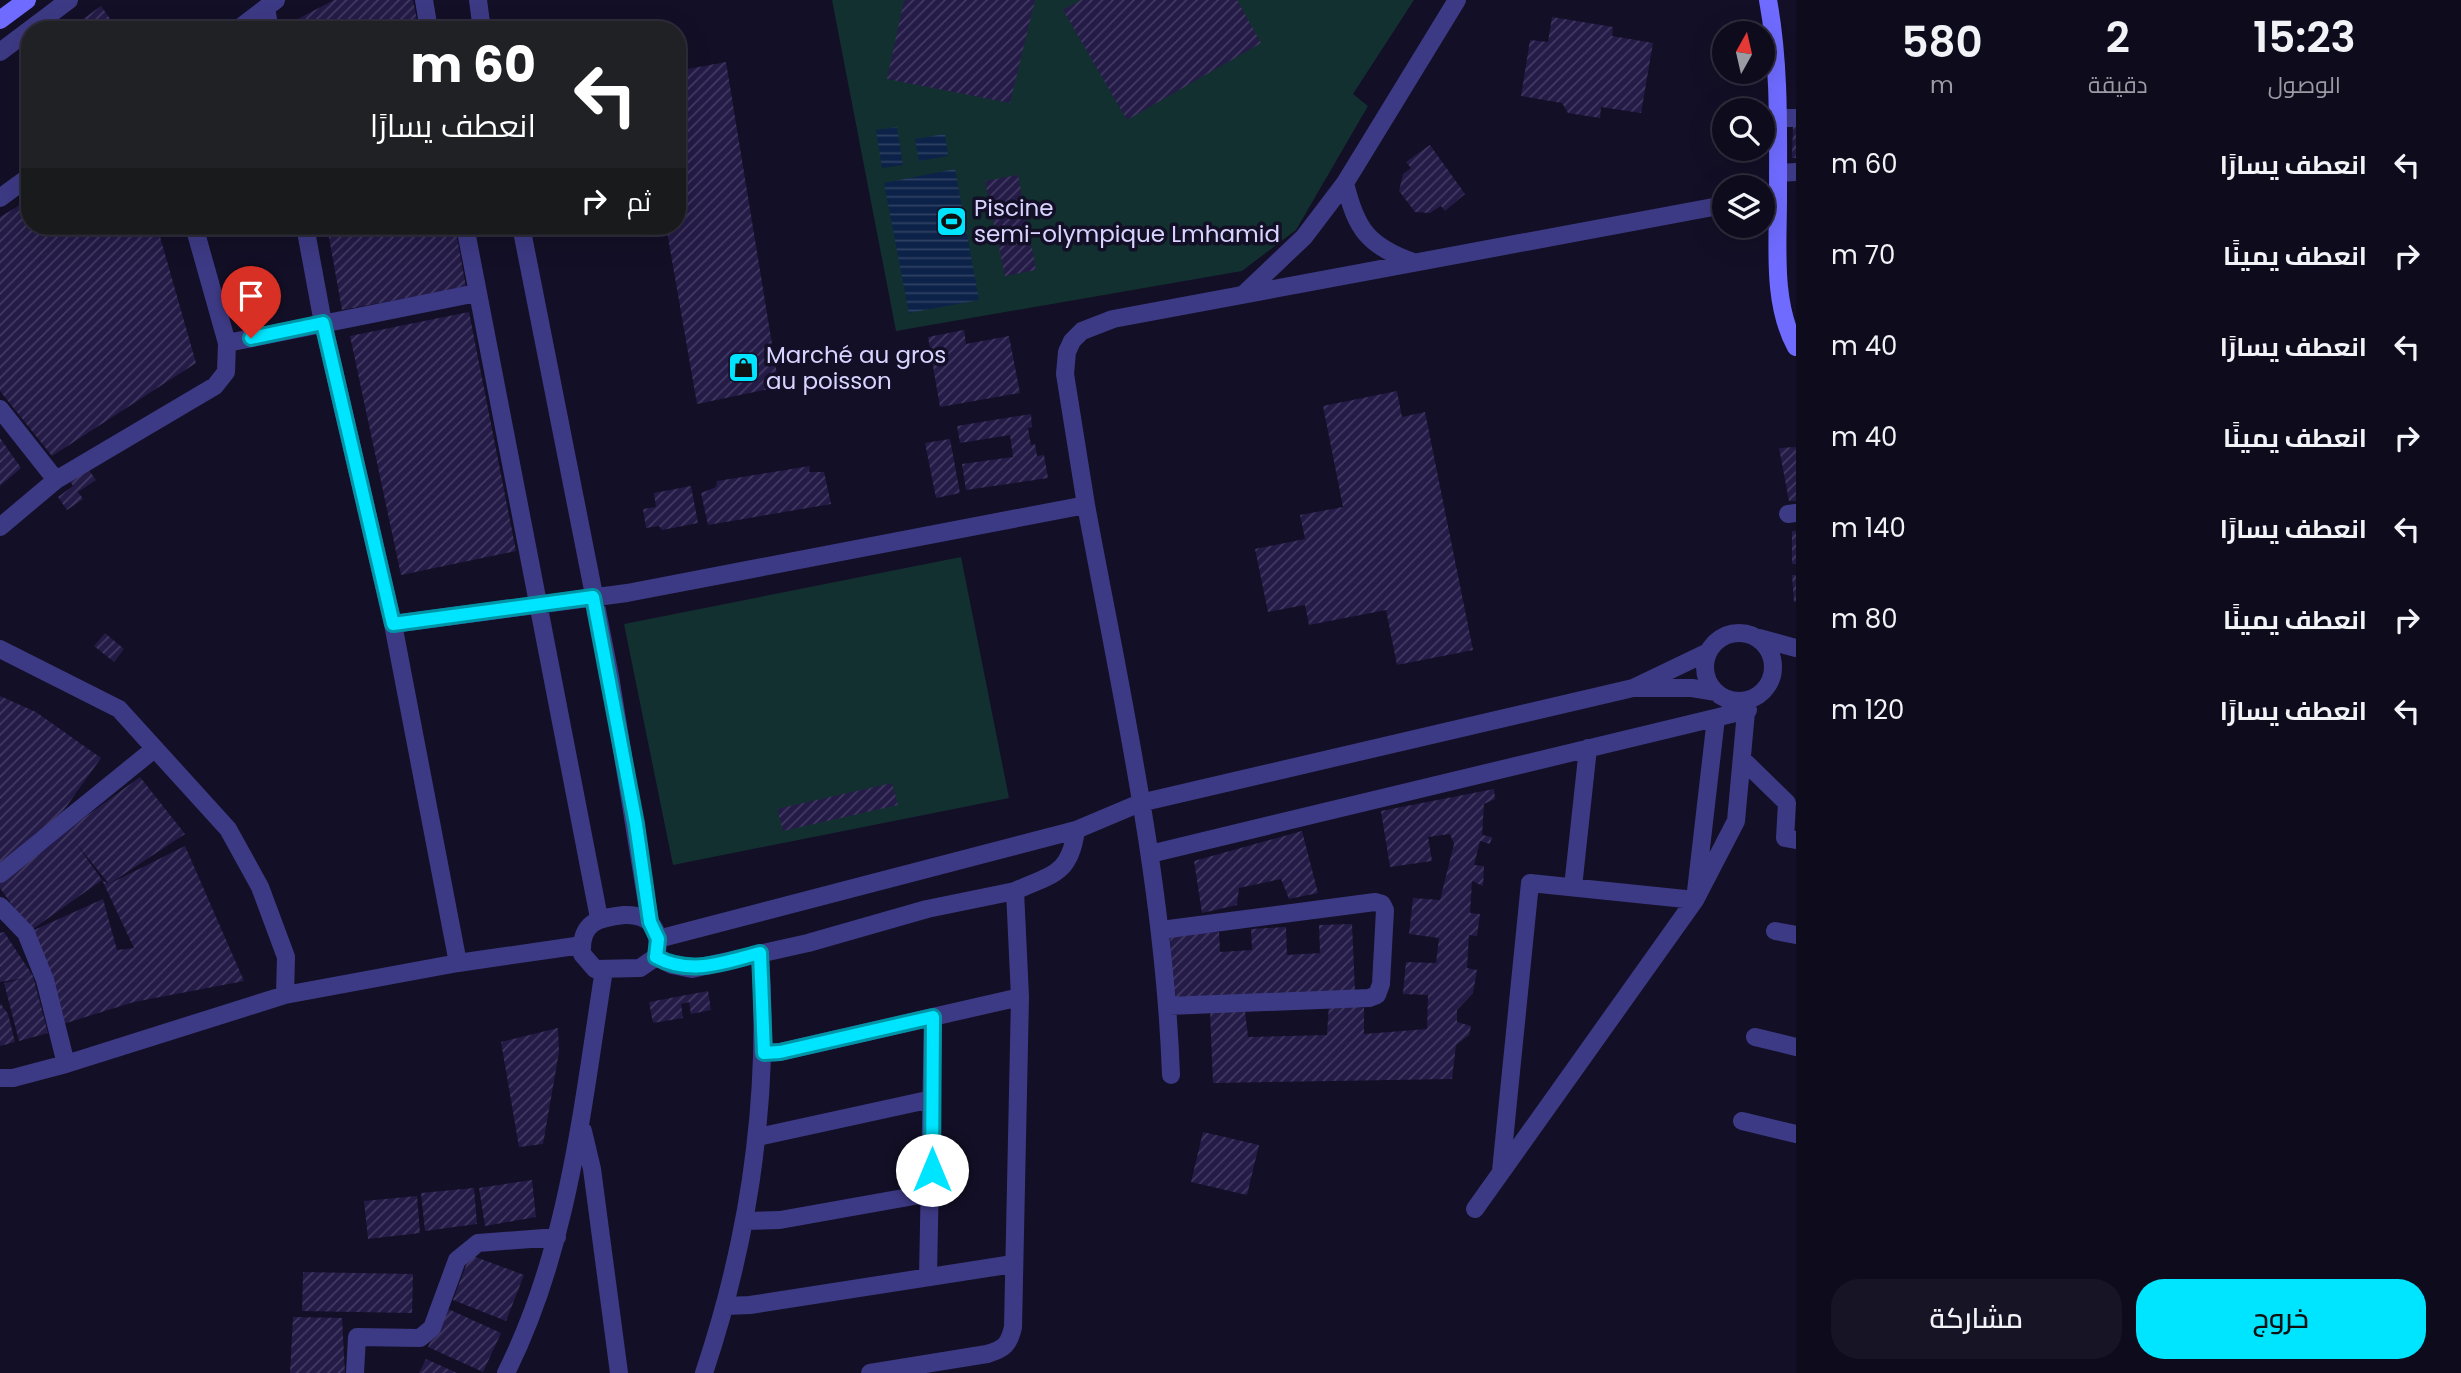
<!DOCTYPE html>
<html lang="ar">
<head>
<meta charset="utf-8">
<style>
	:root { --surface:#0e0b1c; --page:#171425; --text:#f1f3f6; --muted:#9b9ba3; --line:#2e2b3b; --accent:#00e5ff }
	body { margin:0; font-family:Poppins,Cairo,sans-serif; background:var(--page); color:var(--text); direction:rtl; height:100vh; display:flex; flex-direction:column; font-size:26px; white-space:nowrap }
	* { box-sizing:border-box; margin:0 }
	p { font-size:23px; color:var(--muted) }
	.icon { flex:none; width:38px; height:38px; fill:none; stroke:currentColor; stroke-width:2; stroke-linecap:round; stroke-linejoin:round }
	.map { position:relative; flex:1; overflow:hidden; direction:ltr }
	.sheet { display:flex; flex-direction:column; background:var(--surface); width:665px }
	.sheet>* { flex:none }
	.guide { position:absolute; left:21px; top:21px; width:665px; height:214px; border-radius:28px; box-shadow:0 7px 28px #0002,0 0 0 2px var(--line); direction:rtl; background:#202124; color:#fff; overflow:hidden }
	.needle { width:46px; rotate:8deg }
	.fabs { position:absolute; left:1712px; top:21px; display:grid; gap:14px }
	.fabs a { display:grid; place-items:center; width:63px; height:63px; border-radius:50%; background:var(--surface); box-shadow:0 7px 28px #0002,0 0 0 2px var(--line); font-size:35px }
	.pin { position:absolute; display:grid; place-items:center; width:60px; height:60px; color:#fff; margin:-72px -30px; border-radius:50% 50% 50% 0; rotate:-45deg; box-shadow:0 0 7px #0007 }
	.pin .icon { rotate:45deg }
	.me { position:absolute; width:77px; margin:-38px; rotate:0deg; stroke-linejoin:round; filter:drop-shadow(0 0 5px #0008) }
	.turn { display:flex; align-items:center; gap:24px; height:147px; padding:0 35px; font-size:32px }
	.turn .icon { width:91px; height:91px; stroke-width:2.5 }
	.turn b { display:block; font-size:49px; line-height:60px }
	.then { display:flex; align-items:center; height:66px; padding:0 35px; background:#0003; gap:14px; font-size:26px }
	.eta { display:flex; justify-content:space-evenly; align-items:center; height:119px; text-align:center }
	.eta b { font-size:42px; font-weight:600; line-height:49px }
	.action { display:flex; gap:14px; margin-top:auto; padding:14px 35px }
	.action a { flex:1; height:80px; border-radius:28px; background:var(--accent); color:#111; font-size:28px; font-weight:600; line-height:80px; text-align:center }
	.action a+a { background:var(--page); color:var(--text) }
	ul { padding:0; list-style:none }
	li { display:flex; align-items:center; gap:21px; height:91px; padding:0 35px }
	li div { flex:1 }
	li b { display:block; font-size:26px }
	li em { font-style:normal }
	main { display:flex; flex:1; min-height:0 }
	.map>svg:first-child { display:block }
</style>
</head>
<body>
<main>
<section class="sheet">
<div class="eta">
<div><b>15:23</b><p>الوصول</p></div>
<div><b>2</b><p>دقيقة</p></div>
<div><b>580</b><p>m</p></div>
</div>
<ul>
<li><svg class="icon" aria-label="left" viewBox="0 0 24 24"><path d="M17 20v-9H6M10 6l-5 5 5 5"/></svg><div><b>انعطف يسارًا</b></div><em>60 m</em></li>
<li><svg class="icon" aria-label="right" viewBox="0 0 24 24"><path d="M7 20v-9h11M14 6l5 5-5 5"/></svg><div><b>انعطف يمينًا</b></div><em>70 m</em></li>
<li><svg class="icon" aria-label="left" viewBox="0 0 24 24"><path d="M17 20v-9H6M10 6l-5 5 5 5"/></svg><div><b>انعطف يسارًا</b></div><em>40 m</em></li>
<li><svg class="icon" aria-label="right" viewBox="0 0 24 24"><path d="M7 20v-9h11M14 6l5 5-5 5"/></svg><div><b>انعطف يمينًا</b></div><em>40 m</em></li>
<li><svg class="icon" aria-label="left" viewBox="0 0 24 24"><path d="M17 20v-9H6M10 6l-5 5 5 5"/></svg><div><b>انعطف يسارًا</b></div><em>140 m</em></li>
<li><svg class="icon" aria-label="right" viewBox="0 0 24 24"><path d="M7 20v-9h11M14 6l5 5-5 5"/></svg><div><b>انعطف يمينًا</b></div><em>80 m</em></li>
<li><svg class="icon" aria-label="left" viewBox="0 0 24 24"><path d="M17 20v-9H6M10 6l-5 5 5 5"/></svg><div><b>انعطف يسارًا</b></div><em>120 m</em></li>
</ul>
<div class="action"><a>خروج</a><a>مشاركة</a></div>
</section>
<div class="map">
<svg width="1796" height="1373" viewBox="0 0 1796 1373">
	<defs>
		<pattern id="water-rules" width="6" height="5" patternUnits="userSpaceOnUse" patternTransform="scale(1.75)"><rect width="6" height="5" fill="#0c2248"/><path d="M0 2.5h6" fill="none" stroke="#2f4163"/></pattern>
		<pattern id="building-hatch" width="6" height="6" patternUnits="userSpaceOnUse" patternTransform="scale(1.75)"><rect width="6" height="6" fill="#241b47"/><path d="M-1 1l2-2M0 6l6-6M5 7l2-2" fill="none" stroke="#433b63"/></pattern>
	</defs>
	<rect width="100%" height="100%" fill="#130f26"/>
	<!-- park -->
	<path fill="#12302f" d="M 832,0 L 1414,0 L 1353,94 L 1368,106 L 1296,230 L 1242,271 L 896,331 Z
		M 961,557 L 1009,798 L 673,865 L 624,624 Z"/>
	<!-- water -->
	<path fill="url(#water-rules)" d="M 897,127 L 903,165 L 882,168 L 876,130 Z
		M 945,134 L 948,156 L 919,161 L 915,139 Z
		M 955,169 L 979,300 L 909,313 L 884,183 Z"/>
	<!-- building -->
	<path fill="url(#building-hatch)" fill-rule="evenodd" d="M 334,0 L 413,0 L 419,30 L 292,30 L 290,23 Z
		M 904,0 L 1035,0 L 1010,103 L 887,79 Z
		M 1081,0 L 1237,0 L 1261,43 L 1127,120 L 1063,10 Z
		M 101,6 L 118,30 L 91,30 L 83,19 Z
		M 1552,17 L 1613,27 L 1612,36 L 1653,43 L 1641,113 L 1601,107 L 1600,118 L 1568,113 L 1562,103 L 1521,96 L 1530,40 L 1548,42 Z
		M 726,62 L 779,387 L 697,404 L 666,226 L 677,226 L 677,71 Z
		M 1793,126 L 1796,126 L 1796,158 L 1792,158 Z
		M 1430,145 L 1465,194 L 1445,211 L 1441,206 L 1430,213 L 1415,212 L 1399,191 L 1403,174 L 1411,168 L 1406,162 Z
		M 1018,175 L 1036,270 L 1005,276 L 985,181 Z
		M 30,199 L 30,226 L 157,226 L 196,363 L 52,456 L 0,391 L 0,217 Z
		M 327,226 L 455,226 L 466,287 L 342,310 Z
		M 469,312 L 516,551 L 401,575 L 350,336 Z
		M 964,330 L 966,344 L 1009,336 L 1020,393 L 940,407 L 928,337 Z
		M 1397,391 L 1402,417 L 1425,412 L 1473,650 L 1397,665 L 1386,610 L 1309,625 L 1305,605 L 1268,612 L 1255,549 L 1305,539 L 1300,515 L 1343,507 L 1323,406 Z
		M 1031,414 L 1032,427 L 1028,428 L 1031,445 L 1035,444 L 1037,456 L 1044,455 L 1048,478 L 966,490 L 962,464 L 1013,457 L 1010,435 L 960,443 L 957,426 Z
		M 0,438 L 21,468 L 0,486 Z
		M 950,439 L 960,493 L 936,498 L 925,443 Z
		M 1796,447 L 1796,501 L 1789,501 L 1779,448 Z
		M 86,466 L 96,480 L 78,492 L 83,499 L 67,510 L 58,497 L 73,486 L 68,478 Z
		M 810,466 L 809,472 L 824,472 L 831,504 L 708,525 L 701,493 L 716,487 L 717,481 Z
		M 691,486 L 698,523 L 662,530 L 659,526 L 646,528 L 643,509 L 656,507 L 654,493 Z
		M 1792,531 L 1796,531 L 1796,564 L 1792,564 Z
		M 1792,575 L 1796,575 L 1796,602 L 1794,602 Z
		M 105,633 L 124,649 L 114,662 L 94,646 Z
		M 0,696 L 36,712 L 101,758 L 51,828 L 0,863 Z
		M 140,777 L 185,834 L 109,884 L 185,846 L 244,981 L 134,1002 L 63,1024 L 32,931 L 103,899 L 117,950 L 134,948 L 102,880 L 30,931 L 0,888 L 0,879 ZM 76,843 L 109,884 L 102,880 Z
		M 892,783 L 898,805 L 783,831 L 777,809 Z
		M 1494,789 L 1495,799 L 1484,804 L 1482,835 L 1492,837 L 1490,844 L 1480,841 L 1474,865 L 1484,866 L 1483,886 L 1472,881 L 1470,913 L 1480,914 L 1477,936 L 1469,935 L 1467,968 L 1477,970 L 1473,993 L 1457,1010 L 1457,1022 L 1471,1026 L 1469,1035 L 1456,1045 L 1452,1079 L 1213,1083 L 1210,1011 L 1245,1011 L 1248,1037 L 1327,1035 L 1329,1004 L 1364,1008 L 1364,1034 L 1427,1029 L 1428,995 L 1403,994 L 1406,962 L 1436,963 L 1439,938 L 1409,934 L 1413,898 L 1440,900 L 1454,844 L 1450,834 L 1428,837 L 1432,861 L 1390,867 L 1381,811 Z
		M 1302,831 L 1318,893 L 1289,899 L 1281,879 L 1239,888 L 1237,905 L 1202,913 L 1194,861 Z
		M 1352,924 L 1355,991 L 1173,999 L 1170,934 L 1219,932 L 1220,952 L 1252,950 L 1251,929 L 1286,927 L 1287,955 L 1320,953 L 1319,925 Z
		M 4,932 L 33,976 L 48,1033 L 19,1041 L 4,983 L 27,978 L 0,982 L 0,933 Z
		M 708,991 L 711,1010 L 691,1014 L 689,1002 L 681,1004 L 683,1018 L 653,1023 L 649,1002 Z
		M 0,1003 L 8,1014 L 15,1042 L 0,1046 Z
		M 558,1028 L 559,1052 L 543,1144 L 519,1147 L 501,1042 Z
		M 1203,1132 L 1259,1145 L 1247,1195 L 1191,1182 Z
		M 532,1180 L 536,1217 L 485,1226 L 479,1188 Z
		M 474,1188 L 477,1224 L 425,1231 L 421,1193 Z
		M 417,1196 L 420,1233 L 368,1239 L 364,1201 Z
		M 470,1255 L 524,1275 L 506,1321 L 453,1300 Z
		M 303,1272 L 413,1274 L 412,1313 L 302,1311 Z
		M 446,1308 L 501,1333 L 483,1372 L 428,1347 Z
		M 293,1317 L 342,1318 L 345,1373 L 290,1373 Z
		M 426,1359 L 457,1373 L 419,1373 Z"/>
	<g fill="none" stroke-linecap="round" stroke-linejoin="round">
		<!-- street -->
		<path stroke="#3d3a85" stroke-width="18" d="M 424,0 L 429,30
			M 478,0 L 482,30
			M 266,8 L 270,30
			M 237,30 L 276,0
			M 0,52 L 69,0
			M 1777,118 L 1796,118
			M 1778,173 L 1796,172
			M 1345,183 C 1356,229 1368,246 1413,262
			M 0,198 L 30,176
			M 1762,199 L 1778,197
			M 305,226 L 323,323 L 393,624 L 458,963
			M 465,226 L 599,918
			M 521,226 L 610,676 L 650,922
			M 1245,293 L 1304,237 L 1345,183 L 1457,0
			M 227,343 L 477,293
			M 0,409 L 56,480 L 215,386 L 226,372 L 227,343 L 194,226
			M 1086,505 C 1121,694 1164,882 1171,1075
			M 1788,514 L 1796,513
			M 0,527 L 56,480
			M 393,624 L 627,593 L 1086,505 L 1065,374 L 1067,352 L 1072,341 L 1082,331 L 1113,319 L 1724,205
			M1705 667a34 34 0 1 1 68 0a34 34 0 1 1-68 0Z
			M 1759,638 L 1796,648
			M 0,649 L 119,709 L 228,829 L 260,887 L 286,957 L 285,995
			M 1708,652 L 1633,688 L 1692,688 L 1716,692
			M 1742,759 L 1787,803 L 1785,838 L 1796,840
			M 1150,854 L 1748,710
			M 0,874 L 153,750
			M 1573,887 L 1588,748
			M 1015,891 C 1052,874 1070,875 1076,830
			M 0,906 L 26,933 L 45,980 L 66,1064
			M 624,915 C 652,914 662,931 656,957 L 640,968 L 595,969 L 582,954 C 580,922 598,918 624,915 Z
			M 1161,930 L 1375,902 L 1382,904 L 1385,910 L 1381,984 L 1377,995 L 1369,998 L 1168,1006
			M 1775,931 L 1796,935
			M 658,939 L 1076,830 L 1140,803 L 1633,688
			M 656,957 L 672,965 L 692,969 L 808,943 L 927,909 L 1015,891 L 1020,997 L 1013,1327 C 1009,1345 1004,1349 987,1354 L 870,1373
			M 1755,1037 L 1796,1047
			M 763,1053 L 780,1052 L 1020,997
			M 0,1078 L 13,1078 L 66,1064 L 285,995 L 458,963 L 582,945
			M 1742,1121 L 1796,1134
			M 583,1131 L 592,1169 L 619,1373
			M 758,1137 L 932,1099
			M 1501,1171 L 1530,883 L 1695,900 L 1716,718
			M 1475,1209 L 1695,900 L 1736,821 L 1747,701
			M 745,1221 L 780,1220 L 931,1193
			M 928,1277 L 933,1017
			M 726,1306 L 750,1305 L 1013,1264
			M 355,1373 L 357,1337 L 420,1338 L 432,1328 L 457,1260 L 478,1243 L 557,1237
			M 506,1373 C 569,1247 582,1108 604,970
			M 704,1373 C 750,1236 770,1097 760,953"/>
		<!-- secondary -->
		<path stroke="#6f6bff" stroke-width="18" d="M 1768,0 C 1780,64 1778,133 1778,199 C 1778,246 1772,304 1796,347
			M 0,20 L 27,0"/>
	</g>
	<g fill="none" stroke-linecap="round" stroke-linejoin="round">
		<defs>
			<path id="route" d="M 251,338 L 323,323 L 393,624 L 593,597 L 636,824 L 650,922 L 658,939 L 656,957 C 691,976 724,962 760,953 L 764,1053 L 780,1052 L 933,1017 L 932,1170"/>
		</defs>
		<!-- route casing -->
		<use href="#route" stroke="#0095a6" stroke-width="18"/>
		<!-- route -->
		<use href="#route" stroke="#00e5ff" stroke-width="12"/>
	</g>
	<!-- icons -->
	<defs>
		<symbol id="stadium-square" viewBox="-11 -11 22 22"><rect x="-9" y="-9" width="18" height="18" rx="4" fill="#00e5ff" stroke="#130f26"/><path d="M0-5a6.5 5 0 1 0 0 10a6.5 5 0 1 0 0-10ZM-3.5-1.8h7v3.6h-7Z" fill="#111"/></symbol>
		<symbol id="shop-square" viewBox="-11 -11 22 22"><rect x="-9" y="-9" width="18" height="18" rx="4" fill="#00e5ff" stroke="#130f26"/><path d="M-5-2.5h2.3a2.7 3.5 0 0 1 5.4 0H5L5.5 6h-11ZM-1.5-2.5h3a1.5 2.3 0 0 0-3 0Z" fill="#111"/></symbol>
	</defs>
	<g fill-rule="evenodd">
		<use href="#stadium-square" x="934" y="204" width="35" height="35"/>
		<use href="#shop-square" x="726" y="350" width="35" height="35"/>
	</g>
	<g text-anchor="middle" stroke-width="7" stroke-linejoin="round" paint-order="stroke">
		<!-- poi labels -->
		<g font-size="23" fill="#d9d4ff" stroke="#130f26" text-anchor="start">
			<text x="974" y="216">Piscine<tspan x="974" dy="26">semi-olympique Lmhamid</tspan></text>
			<text x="766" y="363">Marché au gros<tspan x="766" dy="26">au poisson</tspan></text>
		</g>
	</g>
</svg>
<div class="fabs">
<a><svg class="needle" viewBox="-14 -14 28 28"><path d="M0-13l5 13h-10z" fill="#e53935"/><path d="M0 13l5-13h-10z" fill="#9b9ba3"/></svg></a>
<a><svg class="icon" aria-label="search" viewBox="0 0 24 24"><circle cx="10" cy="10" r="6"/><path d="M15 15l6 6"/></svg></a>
<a><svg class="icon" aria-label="layers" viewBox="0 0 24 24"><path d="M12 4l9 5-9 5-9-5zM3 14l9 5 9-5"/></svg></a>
</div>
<div class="pin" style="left:251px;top:338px;background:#d93025"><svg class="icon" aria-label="arrive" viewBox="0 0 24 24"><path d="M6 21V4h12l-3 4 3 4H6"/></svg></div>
<svg class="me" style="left:932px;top:1170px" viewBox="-20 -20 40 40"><circle r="19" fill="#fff"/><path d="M0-13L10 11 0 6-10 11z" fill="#00e5ff"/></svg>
<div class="guide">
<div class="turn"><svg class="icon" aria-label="left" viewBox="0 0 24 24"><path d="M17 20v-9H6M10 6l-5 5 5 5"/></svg><div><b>60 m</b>انعطف يسارًا</div></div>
<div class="then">ثم<svg class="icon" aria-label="right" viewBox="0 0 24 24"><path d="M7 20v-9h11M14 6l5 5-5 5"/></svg></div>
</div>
</div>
</main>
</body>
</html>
